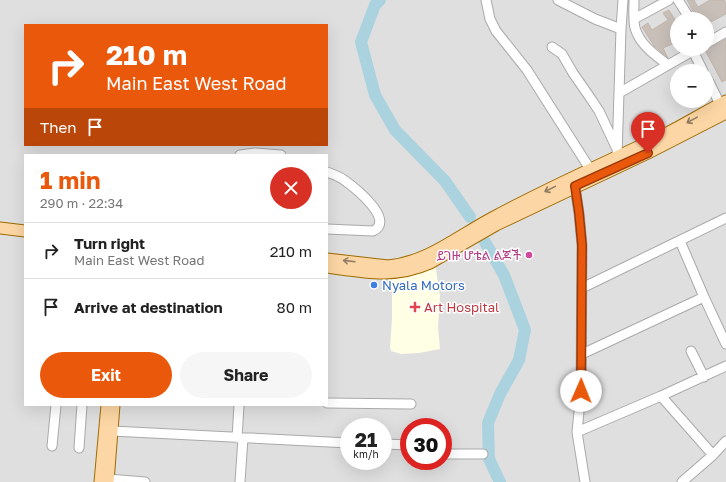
<!DOCTYPE html>
<html lang="en">
<head>
<meta charset="utf-8">
<style>
	:root { --surface:#fff; --page:#f6f6f6; --text:#222; --muted:#767676; --line:#e0e0e0; --accent:#ea580c }
	body { margin:0; font-family:"Golos Text","Noto Sans Ethiopic",sans-serif; background:var(--page); color:var(--text); height:100vh; display:flex; flex-direction:column; font-size:15px; white-space:nowrap }
	* { box-sizing:border-box; margin:0 }
	p { font-size:13px; color:var(--muted) }
	.icon { flex:none; width:22px; height:22px; fill:none; stroke:currentColor; stroke-width:2; stroke-linecap:round; stroke-linejoin:round }
	.map { position:relative; flex:1; overflow:hidden }
	.sheet { position:absolute; left:24px; top:154px; width:304px; height:252px; display:flex; flex-direction:column; background:var(--surface); border-radius:0px; box-shadow:0 4px 16px #0002 }
	.sheet>* { flex:none }
	.hud { position:absolute; left:24px; top:24px; width:304px; height:122px; border-radius:0px; box-shadow:0 4px 16px #0002; background:#ea580c; color:#fff; overflow:hidden }
	.fabs { position:absolute; left:670px; top:12px; display:grid; gap:8px }
	.fabs a { display:grid; place-items:center; width:44px; height:44px; border-radius:50%; background:var(--surface); box-shadow:0 4px 16px #0002; font-size:20px }
	.speed { position:absolute; left:340px; top:418px; display:flex; gap:8px; font-size:20px; font-weight:700; text-align:center }
	.speed>* { display:grid; place-content:center; width:52px; height:52px; border-radius:50%; background:var(--surface); box-shadow:0 4px 16px #0002; line-height:1 }
	.speed small { font-size:10px; font-weight:400 }
	.speed .limit { border:6px solid #d22; background:#fff; color:#111 }
	.pin { position:absolute; display:grid; place-items:center; width:34px; height:34px; color:#fff; margin:-41px -17px; border-radius:50% 50% 50% 0; rotate:-45deg; box-shadow:0 0 4px #0007 }
	.pin .icon { rotate:45deg }
	.me { position:absolute; width:44px; margin:-22px; rotate:1deg; stroke-linejoin:round; filter:drop-shadow(0 0 3px #0008) }
	.turn { display:flex; align-items:center; gap:14px; height:84px; padding:0 16px; font-size:18px }
	.turn .icon { width:52px; height:52px; stroke-width:2.5 }
	.turn b { display:block; font-size:28px; line-height:34px }
	.then { display:flex; align-items:center; height:38px; padding:0 16px; background:#0003; gap:8px; font-size:15px }
	.round { display:grid; place-items:center; flex:none; width:42px; height:42px; border-radius:21px; background:var(--page) }
	.summary { display:flex; align-items:center; justify-content:space-between; height:68px; padding:0 16px }
	h1 { font-size:24px; font-weight:700; line-height:30px; color:var(--accent) }
	.primary-button { display:flex; gap:8px; margin-top:auto; padding:8px 16px }
	.primary-button a { flex:1; height:46px; border-radius:24px; background:var(--accent); color:#fff; font-size:16px; font-weight:700; line-height:46px; text-align:center }
	.primary-button a+a { background:var(--page); color:var(--text) }
	ul { padding:0; list-style:none }
	li { display:flex; align-items:center; gap:12px; height:56px; padding:0 16px; border-top:1px solid var(--line) }
	li div { flex:1 }
	li b { display:block; font-size:15px }
	li em { font-style:normal }
	.map>svg:first-child { display:block }
</style>
</head>
<body>
<div class="map">
<svg width="726" height="482" viewBox="0 0 726 482">
	<rect width="100%" height="100%" fill="#f2efe9"/>
	<!-- residential -->
	<path fill="#e0dfdf" fill-rule="evenodd" d="M 0,0 L 726,0 L 726,482 L 0,482 ZM 677,19 L 707,19 L 707,49 L 677,49 ZM 25,25 L 327,25 L 327,145 L 25,145 ZM 677,71 L 707,71 L 707,101 L 677,101 ZM 25,155 L 327,155 L 327,405 L 25,405 ZM 349,427 L 383,427 L 383,461 L 349,461 ZM 409,427 L 443,427 L 443,461 L 409,461 Z"/>
	<!-- education -->
	<path fill="#ffffe5" d="M 435,263 L 440,296 L 438,327 L 440,349 L 419,353 L 401,354 L 391,351 L 390,348 L 392,319 L 392,276 Z"/>
	<g fill="none" stroke-linecap="round" stroke-linejoin="round">
		<!-- river -->
		<path stroke="#aad3df" stroke-width="12" d="M 380,0 L 375,5 L 361,42 L 375,95 L 395,130 L 445,181 L 470,217
			M 485,242 L 504,275 L 525,330 L 519,360 L 500,394 L 488,423 L 489,459 L 500,482"/>
	</g>
	<!-- building -->
	<path fill="#c7bfb8" stroke="#c4b6ab" d="M 687,0 L 694,0 L 698,7 L 710,0 L 724,0 L 726,3 L 726,14 L 707,24 L 707,19 L 697,19 Z
		M 669,10 L 677,23 L 677,42 L 663,48 L 668,58 L 654,46 L 642,27 L 648,23 L 652,30 L 668,20 L 663,13 Z
		M 726,39 L 726,80 L 722,82 L 705,50 L 710,48 Z"/>
	<g fill="none" stroke-linecap="round" stroke-linejoin="round">
		<defs>
			<path id="minor" d="M 486,0 L 490,19 L 496,31 L 527,70 L 590,169
				M 558,0 L 595,19 L 621,29
				M 634,0 C 634,9 633,19 635,28 C 640,45 655,55 668,65
				M 678,0 L 690,19
				M 634,19 L 669,0
				M 707,43 L 726,32
				M 552,47 L 562,54 L 573,73 L 589,96 L 599,111 L 616,147
				M 693,51 L 703,71
				M 707,78 L 723,110
				M 619,93 L 696,49
				M 240,155 L 255,153 L 281,155
				M 617,156 L 621,29 L 623,0
				M 327,172 C 332,174 339,176 344,180 C 354,187 396,220 373,231 L 327,229
				M 574,181 L 579,213 L 582,245 L 581,391 L 577,432 L 585,482
				M 680,241 L 704,297 L 726,344
				M 582,288 L 726,218
				M 691,351 L 704,377
				M 582,354 L 704,297
				M 661,396 L 713,455
				M 327,403 L 411,404
				M 112,431 L 349,443
				M 577,432 L 661,396 L 726,366
				M 237,438 L 239,405
				M 383,444 L 409,445
				M 52,446 L 56,405
				M 79,448 L 82,405
				M 443,454 L 483,454
				M 108,479 L 145,482
				M 240,482 L 243,438
				M 682,482 L 713,455 L 726,441"/>
			<path id="major" d="M 0,228 L 25,231
				M 327,259 L 388,266 C 428,262 458,236 492,218 C 549,187 609,161 667,133 C 687,123 706,111 726,101
				M 327,267 C 364,272 394,279 430,263 L 496,225 L 648,153 L 726,113
				M 100,482 L 107,405
				M 108,482 L 114,405"/>
		</defs>
		<!-- minor casing -->
		<use href="#minor" stroke="#a9a9a9" stroke-width="11"/>
		<!-- major casing -->
		<use href="#major" stroke="#a06b00" stroke-width="13"/>
		<!-- minor -->
		<use href="#minor" stroke="#fff" stroke-width="9"/>
		<!-- major -->
		<use href="#major" stroke="#fcd6a4" stroke-width="11"/>
	</g>
	<!-- one-way arrows -->
	<defs><path id="oneway-shaft" d="M-6 0H5M1.5-3L5.5 0L1.5 3" fill="none" stroke-width="1.6" stroke-linecap="round" stroke-linejoin="round"/></defs>
	<g stroke="#8f7c63">
		<use href="#oneway-shaft" transform="translate(692 120) rotate(151)"/>
		<use href="#oneway-shaft" transform="translate(550 189) rotate(154)"/>
		<use href="#oneway-shaft" transform="translate(349 261) rotate(-173)"/>
	</g>
	<g fill="none" stroke-linecap="round" stroke-linejoin="round">
		<defs>
			<path id="route" d="M 581,391 L 582,245 L 579,213 L 575,186 L 648,153"/>
		</defs>
		<!-- route casing -->
		<use href="#route" stroke="#983908" stroke-width="10"/>
		<!-- route -->
		<use href="#route" stroke="#ea580c" stroke-width="7"/>
	</g>
	<!-- markers -->
	<circle fill="#d1479c" stroke="#fff" stroke-width="1.5" cx="529" cy="255" r="4"/>
	<circle fill="#3f7fe0" stroke="#fff" stroke-width="1.5" cx="374" cy="285" r="4"/>
	<path fill="#e0444e" stroke="#fff" stroke-width="1.5" d="M413 301h4v4h4v4h-4v4h-4v-4h-4v-4h4z"/>
	<g text-anchor="middle" stroke-width="3" stroke-linejoin="round" paint-order="stroke">
		<!-- hotel labels -->
		<g font-size="13" fill="#b23c85" stroke="#fff" text-anchor="end">
			<text x="521" y="260">ይገዙ ሆቴል ልጆች</text>
		</g>
		<!-- shop labels -->
		<g font-size="13" fill="#366cbe" stroke="#fff" text-anchor="start">
			<text x="382" y="290">Nyala Motors</text>
		</g>
		<!-- health labels -->
		<g font-size="13" fill="#be3a42" stroke="#fff" text-anchor="start">
			<text x="424" y="312">Art Hospital</text>
		</g>
	</g>
</svg>
<div class="fabs">
<a>+</a>
<a>−</a>
</div>
<div class="speed"><div>21<small>km/h</small></div><div class="limit">30</div></div>
<div class="pin" style="left:648px;top:153px;background:#d93025"><svg class="icon" aria-label="arrive" viewBox="0 0 24 24"><path d="M6 21V4h12l-3 4 3 4H6"/></svg></div>
<svg class="me" style="left:581px;top:391px" viewBox="-20 -20 40 40"><circle r="19" fill="#fff"/><path d="M0-13L10 11 0 6-10 11z" fill="#ea580c"/></svg>
<div class="hud">
<div class="turn"><svg class="icon" aria-label="right" viewBox="0 0 24 24"><path d="M7 20v-9h11M14 6l5 5-5 5"/></svg><div><b>210 m</b>Main East West Road</div></div>
<div class="then">Then<svg class="icon" aria-label="arrive" viewBox="0 0 24 24"><path d="M6 21V4h12l-3 4 3 4H6"/></svg></div>
</div>
<section class="sheet">
<div class="summary"><div><h1>1 min</h1><p>290 m · 22:34</p></div><a class="round" style="background:#d93025;color:#fff"><svg class="icon" aria-label="close" viewBox="0 0 24 24"><path d="M6 6l12 12M18 6L6 18"/></svg></a></div>
<ul>
<li><svg class="icon" aria-label="right" viewBox="0 0 24 24"><path d="M7 20v-9h11M14 6l5 5-5 5"/></svg><div><b>Turn right</b><p>Main East West Road</p></div><em>210 m</em></li>
<li><svg class="icon" aria-label="arrive" viewBox="0 0 24 24"><path d="M6 21V4h12l-3 4 3 4H6"/></svg><div><b>Arrive at destination</b></div><em>80 m</em></li>
</ul>
<div class="primary-button"><a>Exit</a><a>Share</a></div>
</section>
</div>
</body>
</html>
